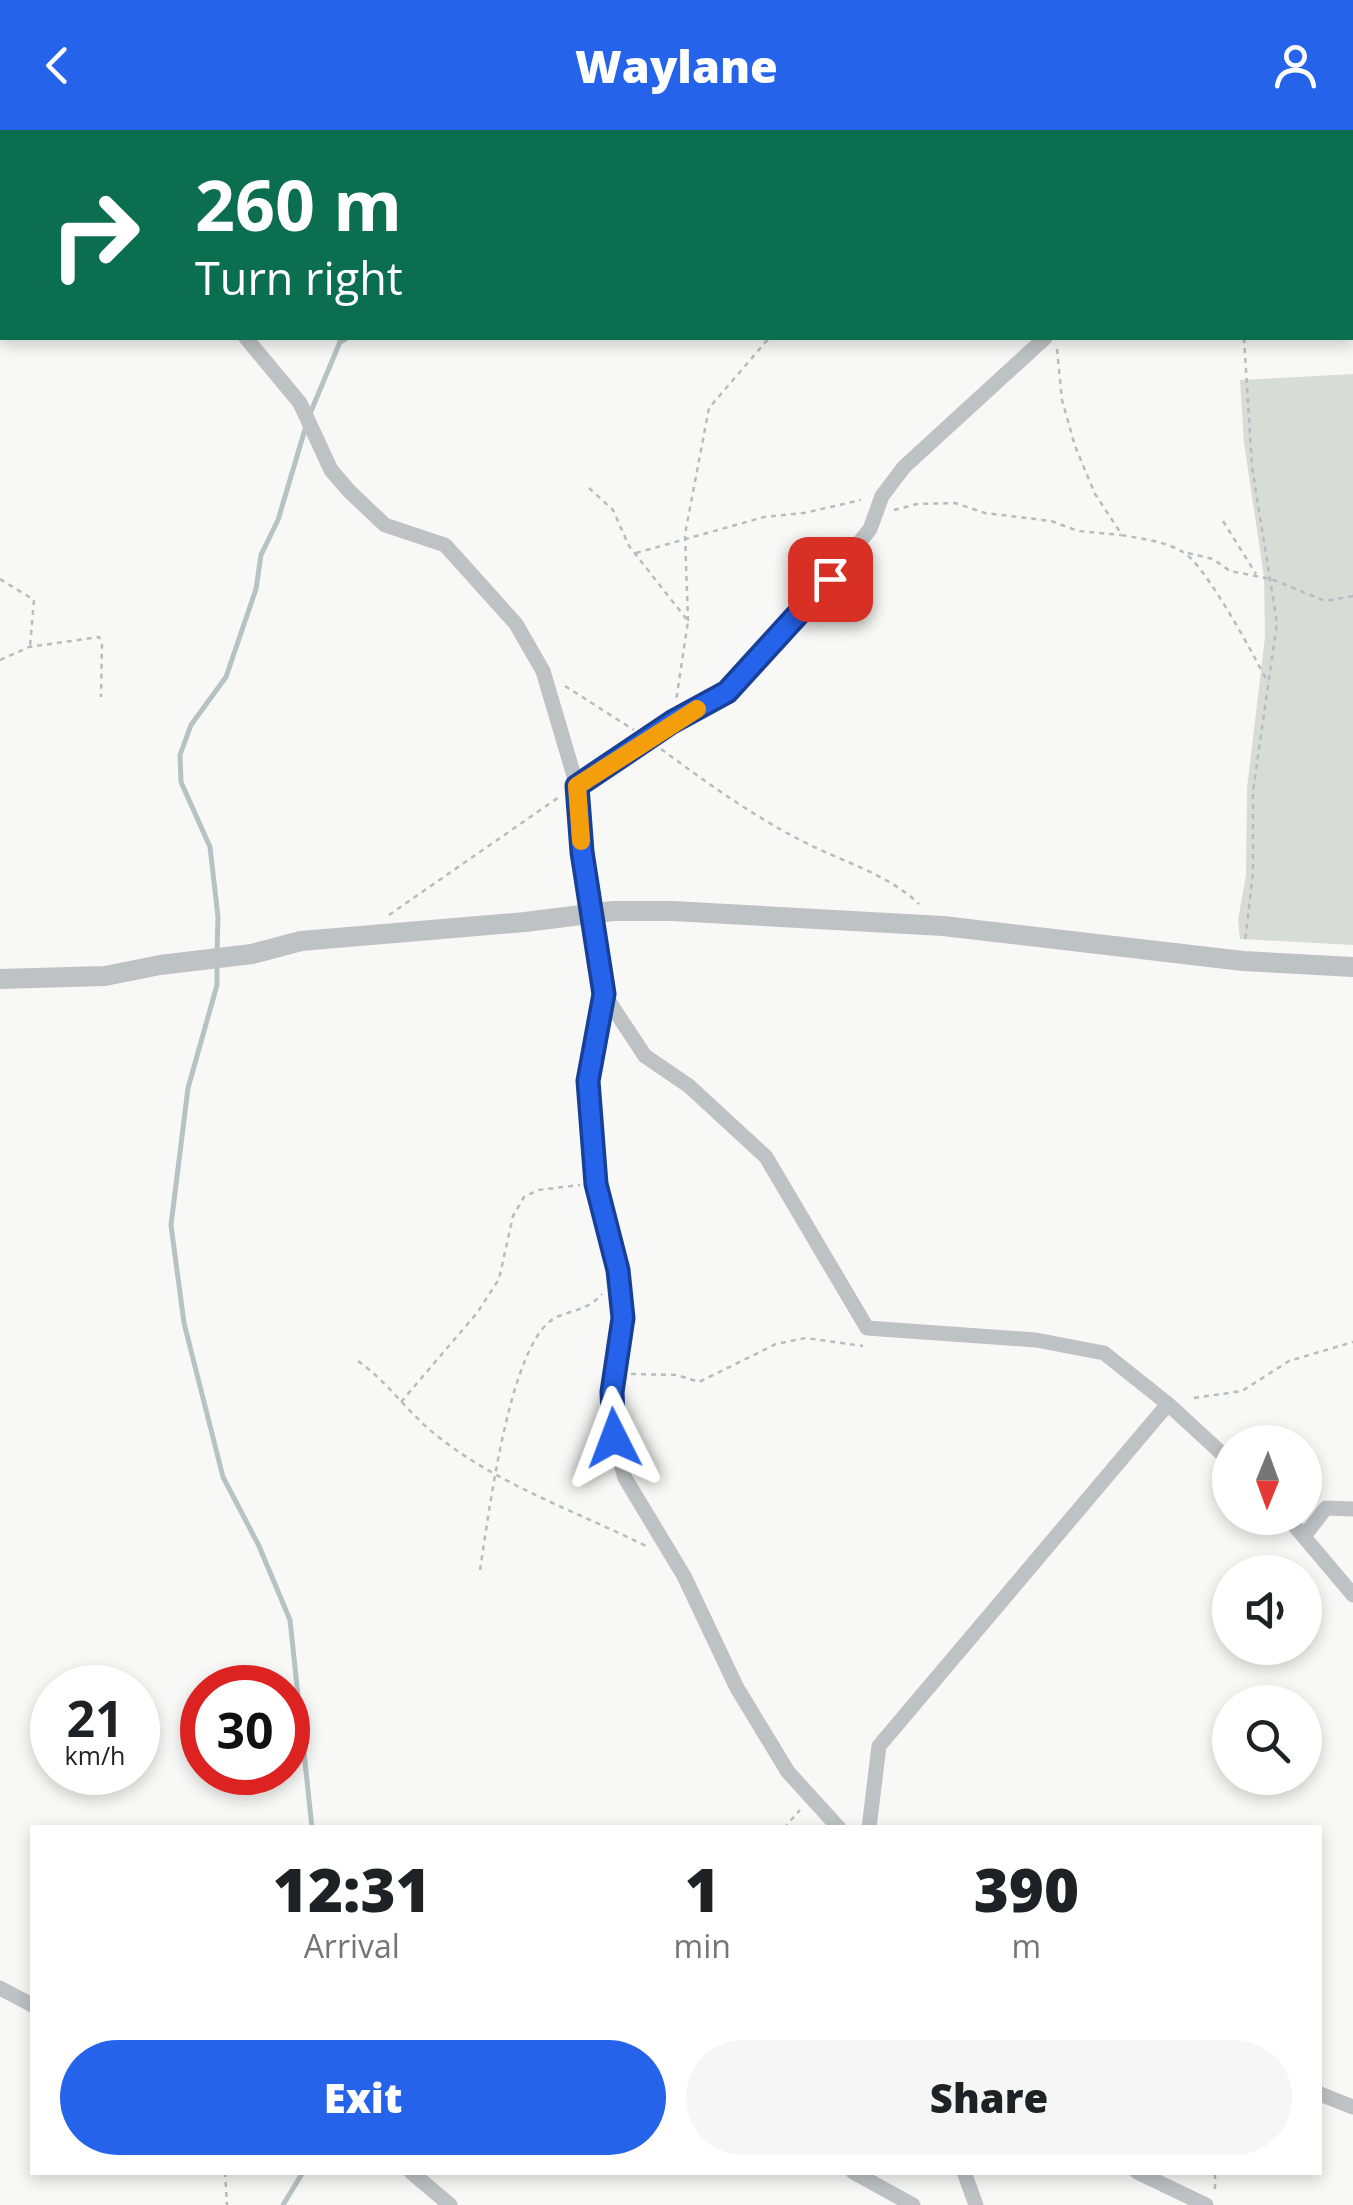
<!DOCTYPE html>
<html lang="en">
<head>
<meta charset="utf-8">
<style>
	:root { --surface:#fff; --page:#f6f6f6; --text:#202124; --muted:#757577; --accent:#2563eb }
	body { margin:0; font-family:"Open Sans",sans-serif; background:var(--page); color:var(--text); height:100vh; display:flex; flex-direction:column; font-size:38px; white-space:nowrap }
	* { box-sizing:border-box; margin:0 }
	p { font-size:32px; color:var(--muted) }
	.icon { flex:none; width:55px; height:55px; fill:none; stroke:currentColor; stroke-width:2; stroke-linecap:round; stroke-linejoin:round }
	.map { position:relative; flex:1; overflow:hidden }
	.panel { position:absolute; left:30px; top:1695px; width:1292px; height:350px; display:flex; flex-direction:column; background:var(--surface); border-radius:0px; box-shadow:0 5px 15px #0003 }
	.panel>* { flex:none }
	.banner { position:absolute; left:0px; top:0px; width:1355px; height:210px; box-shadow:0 5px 15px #0003; background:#0b6e4f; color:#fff; overflow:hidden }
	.needle { width:65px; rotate:181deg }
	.buttons { position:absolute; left:1212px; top:1295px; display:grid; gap:20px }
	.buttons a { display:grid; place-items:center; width:110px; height:110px; border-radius:50%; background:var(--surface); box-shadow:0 5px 15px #0003; font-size:50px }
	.speed { position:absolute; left:30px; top:1535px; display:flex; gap:20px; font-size:50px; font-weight:700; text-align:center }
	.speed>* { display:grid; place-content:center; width:130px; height:130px; border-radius:50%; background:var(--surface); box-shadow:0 5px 15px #0003; line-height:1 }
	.speed small { font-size:25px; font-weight:400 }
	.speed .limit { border:15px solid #d22; background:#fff; color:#111 }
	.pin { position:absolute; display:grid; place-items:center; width:85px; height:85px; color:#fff; margin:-42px; border-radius:20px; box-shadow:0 5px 15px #0006 }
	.me { position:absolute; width:110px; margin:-55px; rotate:357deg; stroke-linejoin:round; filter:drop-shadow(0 0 8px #0008) }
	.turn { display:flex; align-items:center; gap:35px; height:210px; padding:0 30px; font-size:45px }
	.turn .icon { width:130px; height:130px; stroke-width:2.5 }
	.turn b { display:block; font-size:70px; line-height:85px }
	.eta { display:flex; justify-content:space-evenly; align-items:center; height:170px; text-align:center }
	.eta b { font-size:60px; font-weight:800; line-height:70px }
	.button { display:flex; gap:20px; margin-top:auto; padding:20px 30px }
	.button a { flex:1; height:115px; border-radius:60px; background:var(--accent); color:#fff; font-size:40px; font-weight:800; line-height:115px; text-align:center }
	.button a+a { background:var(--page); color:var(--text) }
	header { display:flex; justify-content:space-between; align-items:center; height:130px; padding:0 30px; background:var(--accent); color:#fff; font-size:45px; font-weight:800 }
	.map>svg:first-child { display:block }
</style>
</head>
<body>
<header><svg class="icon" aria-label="back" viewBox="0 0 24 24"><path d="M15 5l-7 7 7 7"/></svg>Waylane<svg class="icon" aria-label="person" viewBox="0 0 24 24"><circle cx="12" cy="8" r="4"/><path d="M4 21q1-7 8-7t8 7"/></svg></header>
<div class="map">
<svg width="1353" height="2075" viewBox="0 0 1353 2075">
	<rect width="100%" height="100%" fill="#f8f8f6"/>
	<!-- green -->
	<path fill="#d8dcd6" d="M 1353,244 L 1353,815 L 1240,809 L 1238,790 L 1246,745 L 1247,658 L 1265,507 L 1264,447 L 1244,313 L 1240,250 Z"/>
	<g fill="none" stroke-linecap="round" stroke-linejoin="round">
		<!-- stream -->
		<path stroke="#b7c2c5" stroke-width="5" d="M 650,2 L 654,0
			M 309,286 L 340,212 L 347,208
			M 217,822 L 218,787 L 210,717 L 181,652 L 180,625 L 191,595 L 226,547 L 256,459 L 261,425 L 278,390 L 306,296
			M 217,833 L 217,855 L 188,958 L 171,1095 L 184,1193 L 223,1347 L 259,1416 L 290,1490 L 312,1698
			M 283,2075 L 303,2042"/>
		<!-- path -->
		<path stroke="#b8bcbe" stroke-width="2.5" stroke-dasharray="5 5" stroke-linecap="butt" d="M 134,0 L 134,2
			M 233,0 L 237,2
			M 686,0 L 688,2
			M 1027,0 L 1027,2
			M 158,2 L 161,0
			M 252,2 L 252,0
			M 0,12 L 2,12
			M 0,146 L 2,145
			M 1244,208 L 1252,337 L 1277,493 L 1253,661 L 1253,743 L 1245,812
			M 1057,219 L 1062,270 L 1075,316 L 1095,364 L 1122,405 C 1142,409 1165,411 1183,422 C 1205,434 1255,527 1268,553
			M 589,358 L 613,380 L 629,416 L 688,491 L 676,571
			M 894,380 L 917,374 L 955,373 L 985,383 L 1051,391 L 1078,401 L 1121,405
			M 1223,391 L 1256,444
			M 636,423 L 764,387 L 804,383 L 861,370
			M 1188,423 L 1213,429 L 1230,441 L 1271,449 L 1325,471 L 1353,466
			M 0,449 L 34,470 L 30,516
			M 688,491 L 685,404 L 709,278 L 769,208
			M 0,530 L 29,517 L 99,507 L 102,513 L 101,567
			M 565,556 L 634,600
			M 661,619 C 707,653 753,686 804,712 C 843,732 886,743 919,774
			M 389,785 L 559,667
			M 358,1231 C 388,1252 407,1282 436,1305 C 498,1355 578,1382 648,1417
			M 631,1244 L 677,1245 L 699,1252 L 776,1214 L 806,1208 L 863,1216
			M 1194,1268 L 1242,1261 L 1289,1231 L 1353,1212
			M 401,1272 L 477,1183 L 499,1149 L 513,1086 L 524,1067 L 538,1060 L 580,1055
			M 480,1440 C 489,1382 507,1239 544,1197 C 560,1178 583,1186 602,1164
			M 784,1698 L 800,1680
			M 225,2042 L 227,2075
			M 1215,2059 L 1215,2042"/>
		<!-- minor -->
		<path stroke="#bec2c5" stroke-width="15" d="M 100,0 L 102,2
			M 276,2 L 279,0
			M 1322,2 L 1323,0
			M 1352,55 L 1353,55
			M 246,208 L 300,273 L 331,340 L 349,361 L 385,395 L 445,415 L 516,494 L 543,541 L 577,656 L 582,722 L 604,864 L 587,951 L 596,1054 L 618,1141 L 623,1188 L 611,1262 L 614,1309 L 625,1348 L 684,1446 L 737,1558 L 788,1642 L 839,1698
			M 577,656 L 672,593 L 727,562 L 810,474 L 870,399 L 882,366 L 904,337 L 1045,208
			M 604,864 L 645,926 L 689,956 L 766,1027 L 867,1198 L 1036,1210 L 1104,1223 L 1168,1274 L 1230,1331
			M 1288,1388 L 1353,1465
			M 1305,1405 L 1326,1378 L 1353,1379
			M 869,1698 L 879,1616 L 1168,1274
			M 0,1858 L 32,1875
			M 1320,1964 L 1353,1977
			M 411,2042 L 450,2075
			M 853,2042 L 913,2075
			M 964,2042 L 976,2075
			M 1137,2042 L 1206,2075"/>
		<!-- tertiary -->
		<path stroke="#bec2c5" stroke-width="20" d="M 0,849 L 105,846 L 160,835 L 252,824 L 301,811 L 525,792 L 613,781 L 673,781 L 943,796 L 1243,831 L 1353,837"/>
	</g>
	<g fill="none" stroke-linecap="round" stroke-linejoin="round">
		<defs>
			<path id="route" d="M 614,1308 L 612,1262 L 623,1188 L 618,1140 L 596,1054 L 588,951 L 604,864 L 582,722 L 577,656 L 672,592 L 727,562 L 830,449"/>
		</defs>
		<!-- route casing -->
		<use href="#route" stroke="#184099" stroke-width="25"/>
		<!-- route -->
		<use href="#route" stroke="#2563eb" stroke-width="18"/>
		<!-- slow -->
		<path stroke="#f59e0b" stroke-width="18" d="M 581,711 L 577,656 L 697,579"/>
	</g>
</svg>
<div class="buttons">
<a><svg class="needle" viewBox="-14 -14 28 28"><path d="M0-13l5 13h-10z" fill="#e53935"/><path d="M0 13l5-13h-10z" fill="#757577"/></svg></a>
<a><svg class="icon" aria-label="sound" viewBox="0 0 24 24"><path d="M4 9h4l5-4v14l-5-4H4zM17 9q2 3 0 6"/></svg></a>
<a><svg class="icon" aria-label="search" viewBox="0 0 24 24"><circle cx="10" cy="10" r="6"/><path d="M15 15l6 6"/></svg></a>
</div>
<div class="speed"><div>21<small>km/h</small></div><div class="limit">30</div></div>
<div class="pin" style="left:830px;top:449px;background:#d93025"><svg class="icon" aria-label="arrive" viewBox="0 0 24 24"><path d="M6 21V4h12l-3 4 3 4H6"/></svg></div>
<svg class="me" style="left:614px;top:1308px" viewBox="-20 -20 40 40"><path d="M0-17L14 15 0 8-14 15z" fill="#2563eb" stroke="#fff" stroke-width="4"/></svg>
<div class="banner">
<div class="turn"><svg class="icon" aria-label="right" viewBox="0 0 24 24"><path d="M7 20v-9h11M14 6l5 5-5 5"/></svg><div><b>260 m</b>Turn right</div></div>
</div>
<section class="panel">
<div class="eta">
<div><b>12:31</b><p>Arrival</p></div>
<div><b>1</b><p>min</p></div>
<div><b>390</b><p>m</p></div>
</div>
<div class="button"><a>Exit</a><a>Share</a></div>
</section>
</div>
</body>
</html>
